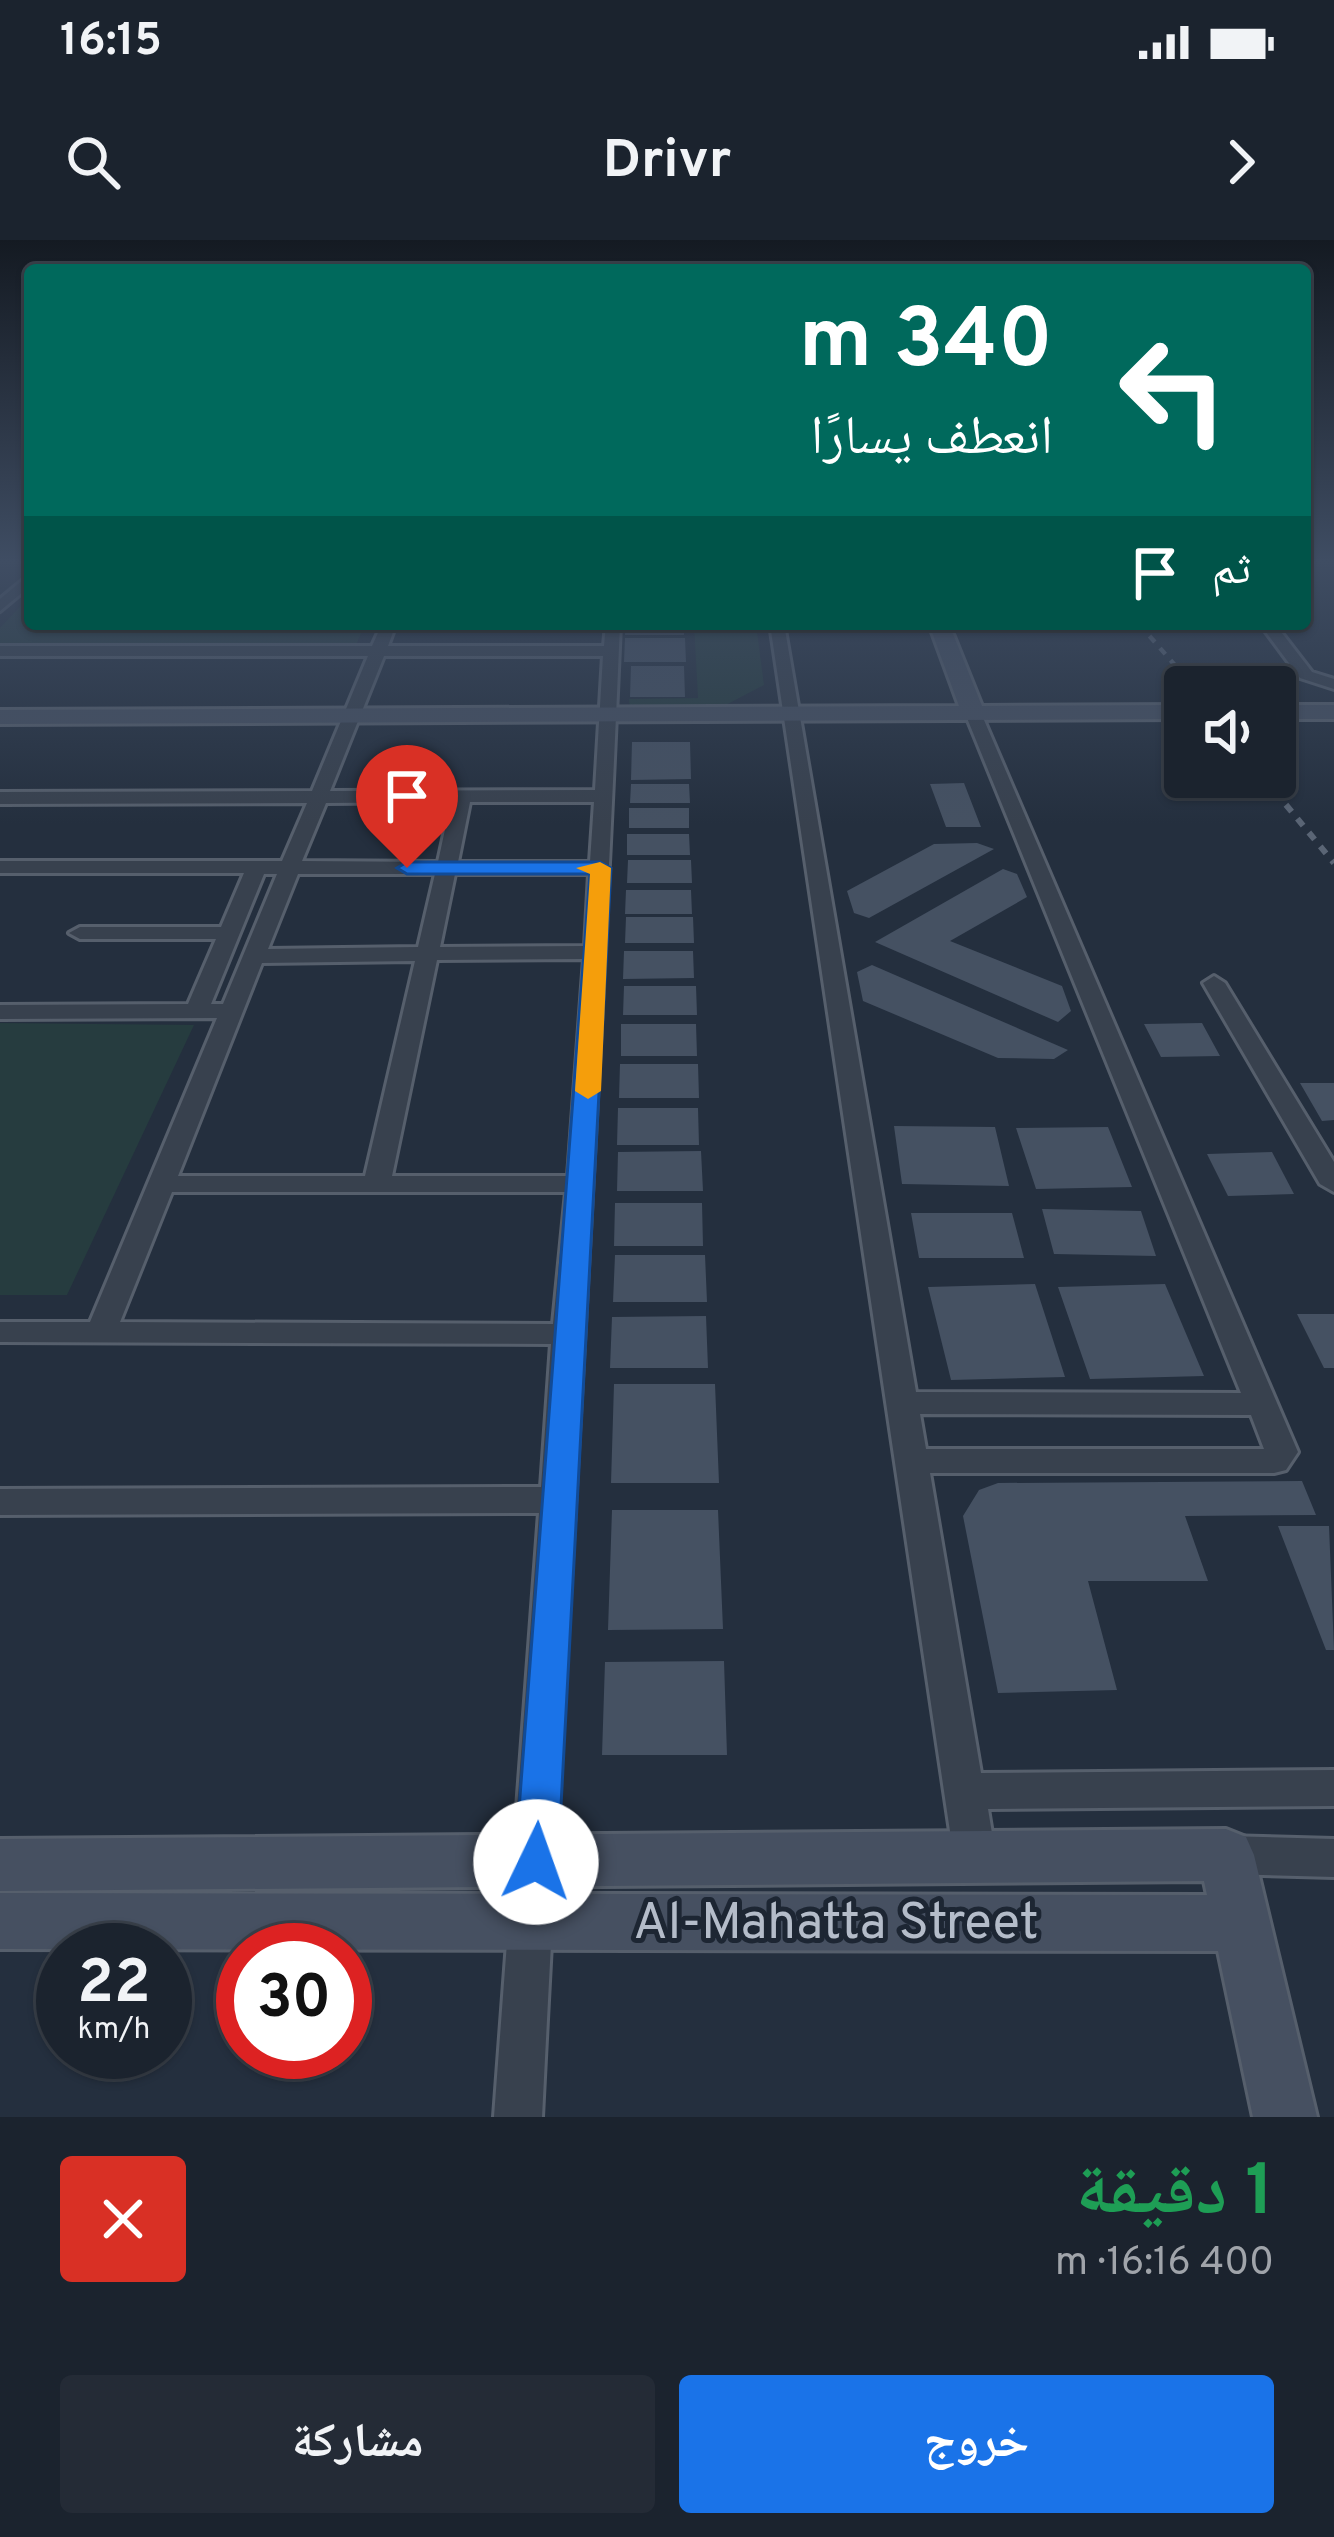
<!DOCTYPE html>
<html lang="ar">
<head>
<meta charset="utf-8">
<style>
	:root { --surface:#1b232e; --page:#242b36; --text:#f1f3f6; --muted:#a0a4aa; --line:#39404a; --accent:#1a73e8 }
	body { margin:0; font-family:Overpass,"Noto Naskh Arabic",sans-serif; background:var(--page); color:var(--text); direction:rtl; height:100vh; display:flex; flex-direction:column; font-size:45px; white-space:nowrap }
	* { box-sizing:border-box; margin:0 }
	p { font-size:39px; color:var(--muted) }
	.icon { flex:none; width:66px; height:66px; fill:none; stroke:currentColor; stroke-width:2; stroke-linecap:round; stroke-linejoin:round }
	.map { position:relative; height:1877px; overflow:hidden; direction:ltr }
	.drawer { display:flex; flex-direction:column; background:var(--surface); flex:1 }
	.drawer>* { flex:none }
	.guide { position:absolute; left:24px; top:24px; width:1287px; height:366px; border-radius:12px; box-shadow:0 3px 9px #0004,0 0 0 3px var(--line); direction:rtl; background:#00695c; color:#fff; overflow:hidden }
	.controls { position:absolute; left:1164px; top:426px; display:grid; gap:24px }
	.controls a { display:grid; place-items:center; width:132px; height:132px; border-radius:12px; background:var(--surface); box-shadow:0 3px 9px #0004,0 0 0 3px var(--line); font-size:60px }
	.speed { position:absolute; left:36px; top:1683px; display:flex; gap:24px; font-size:60px; font-weight:700; text-align:center }
	.speed>* { display:grid; place-content:center; width:156px; height:156px; border-radius:50%; background:var(--surface); box-shadow:0 3px 9px #0004,0 0 0 3px var(--line); line-height:1 }
	.speed small { font-size:30px; font-weight:400 }
	.speed .limit { border:18px solid #d22; background:#fff; color:#111 }
	.pin { position:absolute; display:grid; place-items:center; width:102px; height:102px; color:#fff; margin:-123px -51px; border-radius:50% 50% 50% 0; rotate:-45deg; box-shadow:0 0 12px #0007 }
	.pin .icon { rotate:45deg }
	.me { position:absolute; width:132px; margin:-66px; rotate:3deg; stroke-linejoin:round; filter:drop-shadow(0 0 9px #0008) }
	.turn { display:flex; align-items:center; gap:42px; height:252px; padding:0 60px; font-size:54px }
	.turn .icon { width:156px; height:156px; stroke-width:2.5 }
	.turn b { display:block; font-size:84px; line-height:102px }
	.then { display:flex; align-items:center; height:114px; padding:0 60px; background:#0003; gap:24px; font-size:45px }
	.round { display:grid; place-items:center; flex:none; width:126px; height:126px; border-radius:12px; background:var(--page) }
	.headline { display:flex; align-items:center; justify-content:space-between; height:204px; padding:0 60px }
	h1 { font-size:72px; font-weight:700; line-height:90px; color:#1e9e55 }
	.cta { display:flex; gap:24px; margin-top:auto; padding:24px 60px }
	.cta a { flex:1; height:138px; border-radius:12px; background:var(--accent); color:#fff; font-size:48px; font-weight:700; line-height:138px; text-align:center }
	.cta a+a { background:var(--page); color:var(--text) }
	.status { display:flex; justify-content:space-between; align-items:center; height:84px; padding:0 60px; background:var(--surface); direction:ltr }
	.status svg { height:33px; fill:currentColor }
	header { display:flex; justify-content:space-between; align-items:center; height:156px; padding:0 60px; background:var(--surface); font-size:54px; font-weight:700 }
	.map>svg:first-child { display:block }
</style>
</head>
<body>
<div class="status"><b>16:15</b><svg viewBox="0 0 49 12"><path d="M0 12V9h3v3zM5 12V6h3v6zM10 12V3h3v9zM15 12V0h3v12zM26 1h20v11H26zM47 4h2v5h-2z"/></svg></div>
<header><svg class="icon" aria-label="forward" viewBox="0 0 24 24"><path d="M9 5l7 7-7 7"/></svg>Drivr<svg class="icon" aria-label="search" viewBox="0 0 24 24"><circle cx="10" cy="10" r="6"/><path d="M15 15l6 6"/></svg></header>
<div class="map">
<svg width="1334" height="1877" viewBox="0 0 1334 1877">
	<rect width="100%" height="100%" fill="#242f3e"/>
	<!-- green -->
	<path fill="#263c3f" d="M 30,356 L 30,384 L 365,384 L 356,405 L 0,406 L 0,388 Z
		M 694,384 L 756,384 L 764,445 L 720,468 L 630,469 L 629,459 L 698,458 Z
		M 0,783 L 194,785 L 67,1055 L 0,1055 Z"/>
	<!-- building -->
	<path fill="#455162" d="M 625,384 L 684,384 L 684,395 L 625,395 Z
		M 625,398 L 685,398 L 686,422 L 624,422 Z
		M 631,426 L 684,426 L 685,457 L 630,457 Z
		M 632,502 L 690,502 L 691,539 L 631,540 Z
		M 964,543 L 981,587 L 946,587 L 930,544 Z
		M 631,544 L 689,544 L 690,563 L 630,563 Z
		M 629,568 L 689,568 L 689,588 L 629,588 Z
		M 627,594 L 689,594 L 690,615 L 627,615 Z
		M 977,603 L 994,609 L 869,678 L 854,673 L 847,651 L 934,604 Z
		M 628,620 L 691,620 L 692,643 L 627,643 Z
		M 1003,629 L 1017,634 L 1027,657 L 950,701 L 1062,746 L 1071,771 L 1058,782 L 875,702 Z
		M 626,650 L 691,650 L 692,674 L 625,674 Z
		M 626,677 L 693,677 L 694,703 L 625,703 Z
		M 624,711 L 693,711 L 694,738 L 623,739 Z
		M 872,725 L 1068,810 L 1054,819 L 998,818 L 863,761 L 857,732 Z
		M 624,746 L 696,746 L 697,775 L 623,775 Z
		M 1202,783 L 1220,816 L 1161,817 L 1144,784 Z
		M 621,784 L 696,784 L 697,816 L 621,816 Z
		M 620,824 L 698,824 L 699,858 L 619,858 Z
		M 1300,843 L 1334,843 L 1334,880 L 1322,881 Z
		M 618,868 L 698,868 L 699,905 L 617,905 Z
		M 894,886 L 995,887 L 1009,946 L 902,944 Z
		M 1108,887 L 1132,947 L 1036,949 L 1016,888 Z
		M 701,911 L 703,951 L 617,951 L 618,912 Z
		M 1272,912 L 1294,954 L 1228,956 L 1207,914 Z
		M 615,963 L 702,963 L 703,1006 L 614,1006 Z
		M 1042,969 L 1141,971 L 1156,1016 L 1054,1014 Z
		M 911,973 L 1012,973 L 1024,1018 L 919,1018 Z
		M 615,1015 L 705,1015 L 707,1062 L 613,1062 Z
		M 1035,1044 L 1065,1137 L 951,1140 L 928,1047 Z
		M 1165,1044 L 1204,1136 L 1090,1139 L 1058,1047 Z
		M 1297,1074 L 1334,1074 L 1334,1128 L 1324,1128 Z
		M 706,1076 L 708,1128 L 610,1128 L 612,1077 Z
		M 614,1144 L 715,1144 L 719,1243 L 611,1243 Z
		M 1302,1241 L 1316,1275 L 1185,1276 L 1208,1341 L 1088,1341 L 1117,1450 L 998,1453 L 963,1276 L 979,1250 L 998,1243 Z
		M 612,1270 L 718,1270 L 723,1389 L 608,1390 Z
		M 1278,1286 L 1329,1286 L 1334,1410 L 1326,1410 Z
		M 724,1421 L 727,1515 L 602,1515 L 605,1422 Z"/>
	<g fill="none" stroke-linecap="round" stroke-linejoin="round">
		<defs>
			<path id="street" d="M 30,334 L 30,346 L 0,371 L 0,359 Z
				M 382,384 L 396,384 L 388,406 L 604,406 L 606,384 L 620,384 C 599,882 567,1379 542,1877 L 494,1877 L 539,1273 L 0,1275 L 0,1249 L 541,1247 L 551,1104 L 0,1102 L 0,1082 L 90,1082 L 217,778 L 0,779 L 0,765 L 188,764 L 216,699 L 80,699 L 69,693 L 80,687 L 221,687 L 244,633 L 0,633 L 0,621 L 282,621 L 307,563 L 0,564 L 0,552 L 312,551 L 368,416 L 0,416 L 0,406 L 372,406 ZM 384,416 L 603,416 L 595,550 L 330,551 ZM 451,562 L 438,622 L 302,621 L 326,563 ZM 470,562 L 594,562 L 590,622 L 458,622 ZM 264,634 L 277,634 L 223,764 L 211,764 ZM 298,634 L 435,634 L 418,707 L 268,709 ZM 455,634 L 589,634 L 585,706 L 440,707 ZM 584,719 L 568,936 L 392,936 L 437,720 ZM 415,721 L 365,936 L 178,936 L 262,723 ZM 172,952 L 566,952 L 553,1084 L 120,1082 Z
				M 770,384 L 784,384 L 916,1152 L 1241,1153 L 965,473 L 973,468 L 981,473 L 1298,1212 L 1286,1230 L 1274,1233 L 930,1233 L 981,1533 L 1334,1530 L 1334,1566 L 988,1569 L 996,1618 L 990,1632 L 975,1637 L 960,1632 L 954,1618 ZM 920,1174 L 1251,1175 L 1264,1209 L 926,1209 Z
				M 1260,384 L 1275,384 L 1312,432 L 1334,439 L 1334,449 L 1300,438 Z
				M 1214,736 L 1225,743 L 1334,922 L 1334,952 L 1320,944 L 1203,743 Z
				M 1226,1596 L 1334,1599 L 1334,1637 L 1226,1634 L 1211,1629 L 1205,1615 L 1211,1601 Z"/>
			<path id="secondary" d="M 929,384 L 949,384 L 982,466 L 1185,465 L 1185,479 L 0,484 L 0,470 L 959,466 Z
				M 1275,465 L 1334,465 L 1334,479 L 1275,479 Z
				M 1226,1589 L 1246,1597 L 1254,1615 L 1317,1877 L 1253,1877 L 1218,1711 L 0,1709 L 0,1653 L 1207,1655 L 1204,1641 L 0,1651 L 0,1599 Z"/>
		</defs>
		<!-- street casing -->
		<use href="#street" stroke="#565f6c" stroke-width="6"/>
		<!-- secondary casing -->
		<use href="#secondary" stroke="#565f6c" stroke-width="6"/>
		<!-- street -->
		<use href="#street" fill="#38414e" fill-rule="evenodd"/>
		<!-- secondary -->
		<use href="#secondary" fill="#465061" fill-rule="evenodd"/>
		<!-- rail-far1 -->
		<path stroke="#5a6575" stroke-width="4.5" stroke-dasharray="8 8" stroke-linecap="butt" d="M 1139,384 L 1194,447"/>
		<!-- rail -->
		<path stroke="#5a6575" stroke-width="6" stroke-dasharray="9 9" stroke-linecap="butt" d="M 1263,537 L 1334,623"/>
	</g>
	<!-- sky -->
	<linearGradient id="sky" x2="0" y2="1"><stop stop-color="#141a22"/><stop offset="0.55" stop-color="#3f4d63"/><stop offset="1" stop-color="#3f4d63" stop-opacity="0"/></linearGradient>
	<rect width="1334" height="584" fill="url(#sky)"/>
	<!-- route -->
	<path fill="#1a73e8" stroke="#114b97" stroke-width="3" d="M 600,622 L 611,628 L 558,1622 L 551,1636 L 536,1642 L 521,1636 L 515,1622 L 590,634 L 407,634 L 397,628 L 407,622 Z"/>
	<!-- slow -->
	<path fill="#f59e0b" d="M 600,622 L 611,628 L 601,851 L 588,859 L 575,851 L 590,634 L 576,628 Z"/>
	<g text-anchor="middle" stroke-width="10" stroke-linejoin="round" paint-order="stroke">
		<!-- near-street labels -->
		<g font-size="51" fill="#b4bcc9" stroke="#1d2633">
			<text x="836" y="1698">Al-Mahatta Street</text>
		</g>
	</g>
</svg>
<div class="controls">
<a><svg class="icon" aria-label="sound" viewBox="0 0 24 24"><path d="M4 9h4l5-4v14l-5-4H4zM17 9q2 3 0 6"/></svg></a>
</div>
<div class="speed"><div>22<small>km/h</small></div><div class="limit">30</div></div>
<div class="pin" style="left:407px;top:628px;background:#d93025"><svg class="icon" aria-label="arrive" viewBox="0 0 24 24"><path d="M6 21V4h12l-3 4 3 4H6"/></svg></div>
<svg class="me" style="left:536px;top:1622px" viewBox="-20 -20 40 40"><circle r="19" fill="#fff"/><path d="M0-13L10 11 0 6-10 11z" fill="#1a73e8"/></svg>
<div class="guide">
<div class="turn"><svg class="icon" aria-label="left" viewBox="0 0 24 24"><path d="M17 20v-9H6M10 6l-5 5 5 5"/></svg><div><b>340 m</b>انعطف يسارًا</div></div>
<div class="then">ثم<svg class="icon" aria-label="arrive" viewBox="0 0 24 24"><path d="M6 21V4h12l-3 4 3 4H6"/></svg></div>
</div>
</div>
<section class="drawer">
<div class="headline"><div><h1>1 دقيقة</h1><p>400 m · 16:16</p></div><a class="round" style="background:#d93025;color:#fff"><svg class="icon" aria-label="close" viewBox="0 0 24 24"><path d="M6 6l12 12M18 6L6 18"/></svg></a></div>
<div class="cta"><a>خروج</a><a>مشاركة</a></div>
</section>
</body>
</html>
